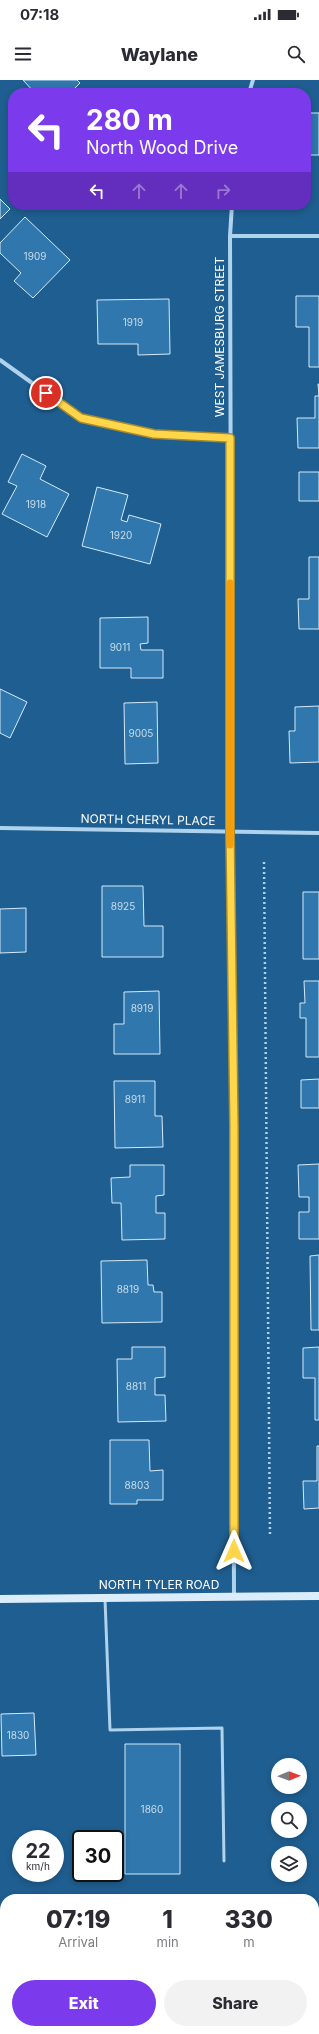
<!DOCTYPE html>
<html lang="en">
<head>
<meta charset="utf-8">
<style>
	:root { --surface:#fff; --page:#f2f2f3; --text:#2b2b33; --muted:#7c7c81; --accent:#7c3aed }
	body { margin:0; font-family:Inter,sans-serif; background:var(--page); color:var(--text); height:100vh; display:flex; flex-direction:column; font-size:15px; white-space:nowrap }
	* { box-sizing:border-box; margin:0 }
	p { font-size:13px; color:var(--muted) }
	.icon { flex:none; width:22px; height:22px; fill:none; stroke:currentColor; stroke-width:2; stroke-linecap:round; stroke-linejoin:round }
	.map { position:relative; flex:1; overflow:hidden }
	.panel { position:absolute; left:0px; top:1814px; width:319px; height:140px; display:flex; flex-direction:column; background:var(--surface); border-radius:16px 16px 0 0; box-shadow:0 2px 6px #0003 }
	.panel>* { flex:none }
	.banner { position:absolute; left:8px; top:8px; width:303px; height:122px; border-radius:16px; box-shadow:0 2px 6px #0003; background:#7c3aed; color:#fff; overflow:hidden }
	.needle { width:26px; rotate:89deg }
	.buttons { position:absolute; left:271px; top:1678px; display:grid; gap:8px }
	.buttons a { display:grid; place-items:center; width:36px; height:36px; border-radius:50%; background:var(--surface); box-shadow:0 2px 6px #0003; font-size:20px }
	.speed { position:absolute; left:12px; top:1750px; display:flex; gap:8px; font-size:20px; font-weight:700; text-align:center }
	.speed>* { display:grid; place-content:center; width:52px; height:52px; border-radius:50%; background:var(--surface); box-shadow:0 2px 6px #0003; line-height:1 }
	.speed small { font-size:10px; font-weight:400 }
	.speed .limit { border:2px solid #111; border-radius:6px; background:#fff; color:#111 }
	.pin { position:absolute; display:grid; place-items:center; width:34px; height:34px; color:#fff; margin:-17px; border:2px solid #fff; border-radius:50%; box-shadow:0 1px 4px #0007 }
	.me { position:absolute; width:44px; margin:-22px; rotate:0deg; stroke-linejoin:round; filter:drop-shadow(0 0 3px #0008) }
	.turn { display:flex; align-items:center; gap:14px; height:84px; padding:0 12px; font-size:18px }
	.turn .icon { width:52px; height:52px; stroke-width:2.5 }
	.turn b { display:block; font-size:28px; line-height:34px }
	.lanes { display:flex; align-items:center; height:38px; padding:0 12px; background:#0003; justify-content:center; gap:20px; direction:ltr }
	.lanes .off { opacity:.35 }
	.eta { display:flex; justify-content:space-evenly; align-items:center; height:68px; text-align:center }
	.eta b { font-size:24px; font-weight:800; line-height:28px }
	.button { display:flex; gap:8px; margin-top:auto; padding:8px 12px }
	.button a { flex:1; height:46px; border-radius:24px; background:var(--accent); color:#fff; font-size:16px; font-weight:800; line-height:46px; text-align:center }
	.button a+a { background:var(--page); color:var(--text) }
	.status { display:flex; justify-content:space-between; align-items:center; height:28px; padding:0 20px; background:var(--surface); direction:ltr }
	.status svg { height:11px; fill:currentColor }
	header { display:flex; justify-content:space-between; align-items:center; height:52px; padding:0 12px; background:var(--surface); font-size:18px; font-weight:800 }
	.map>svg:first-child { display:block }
</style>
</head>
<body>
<div class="status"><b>07:18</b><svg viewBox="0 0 49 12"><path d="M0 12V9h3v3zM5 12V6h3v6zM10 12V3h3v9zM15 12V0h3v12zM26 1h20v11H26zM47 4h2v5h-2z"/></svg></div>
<header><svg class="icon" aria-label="menu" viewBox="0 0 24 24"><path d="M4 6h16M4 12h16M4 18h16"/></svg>Waylane<svg class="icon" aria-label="search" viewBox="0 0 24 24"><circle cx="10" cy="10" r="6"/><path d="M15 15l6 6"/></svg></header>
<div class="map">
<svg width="319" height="1954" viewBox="0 0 319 1954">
	<rect width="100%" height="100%" fill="#1f5e90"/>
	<!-- building -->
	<path fill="#2f77ad" stroke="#d5eaf9" d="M 23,0 L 77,0 L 80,3 L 70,13 L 35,13 Z
		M 309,33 L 319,33 L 319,75 L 309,75 Z
		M 0,119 L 10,129 L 0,139 Z
		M 25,137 L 70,180 L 33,218 L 14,201 L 21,193 L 0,173 L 0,163 Z
		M 296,216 L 319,216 L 319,287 L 309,287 L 309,247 L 296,247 Z
		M 169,219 L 170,274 L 138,275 L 138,264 L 98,264 L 97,220 Z
		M 318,304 L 319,304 L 319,368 L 298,368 L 297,338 L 315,338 L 315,316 L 319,316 Z
		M 22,374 L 46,386 L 40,399 L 69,414 L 47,457 L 2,434 L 17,406 L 8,402 Z
		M 299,392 L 319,392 L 319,421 L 299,421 Z
		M 97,407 L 128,415 L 121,440 L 127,442 L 129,435 L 161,444 L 150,484 L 82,466 Z
		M 309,477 L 319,477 L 319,549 L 299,549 L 298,519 L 309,519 Z
		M 148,537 L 148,563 L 140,564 L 141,570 L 163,570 L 163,598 L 131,598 L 131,588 L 100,588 L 100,538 Z
		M 0,609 L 27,622 L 10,658 L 0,653 Z
		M 157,622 L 158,683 L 125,684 L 124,623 Z
		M 319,626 L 319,682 L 290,683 L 289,651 L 295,651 L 295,627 Z
		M 102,806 L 143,806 L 144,846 L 163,846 L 163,877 L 102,877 Z
		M 303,812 L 319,812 L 319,879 L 303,879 Z
		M 26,828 L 26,872 L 0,873 L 0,829 Z
		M 304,901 L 319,901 L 319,977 L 306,977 L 306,938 L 300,938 L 300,923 L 305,923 Z
		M 159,911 L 160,974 L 114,974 L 114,944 L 124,944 L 124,912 Z
		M 319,999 L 319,1028 L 301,1028 L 301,1000 Z
		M 114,1001 L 155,1001 L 155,1036 L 162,1036 L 163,1067 L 115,1068 Z
		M 319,1084 L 319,1159 L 299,1159 L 299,1132 L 309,1132 L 309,1117 L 299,1117 L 298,1085 Z
		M 130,1085 L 164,1085 L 164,1115 L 156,1116 L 156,1133 L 165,1133 L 165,1159 L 122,1160 L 121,1123 L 112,1123 L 111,1098 L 130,1097 Z
		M 319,1175 L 319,1250 L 311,1250 L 310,1176 Z
		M 147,1180 L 148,1205 L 153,1205 L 154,1212 L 162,1212 L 162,1242 L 102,1243 L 101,1181 Z
		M 132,1267 L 165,1267 L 165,1297 L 155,1298 L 155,1315 L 165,1315 L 166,1341 L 118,1342 L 117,1279 L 132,1279 Z
		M 319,1267 L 319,1340 L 315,1340 L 315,1298 L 303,1298 L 303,1268 Z
		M 110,1360 L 149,1360 L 150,1391 L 163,1390 L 163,1420 L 137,1420 L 137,1424 L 110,1424 Z
		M 317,1366 L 319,1366 L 319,1428 L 304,1429 L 303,1401 L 317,1401 Z
		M 34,1633 L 36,1675 L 2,1676 L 1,1634 Z
		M 125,1664 L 180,1664 L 180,1794 L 125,1794 Z
		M 314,1830 L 319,1830 L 319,1889 L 314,1889 Z"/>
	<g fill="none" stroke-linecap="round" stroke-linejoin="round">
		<!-- path -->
		<path stroke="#afd3ed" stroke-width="2.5" stroke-dasharray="2 3" stroke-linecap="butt" d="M 264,782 L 270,1456"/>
		<!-- service -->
		<path stroke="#afd3ed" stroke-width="3" d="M 105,1519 L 110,1650 L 222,1648 L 224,1781"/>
		<!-- minor -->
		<path stroke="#afd3ed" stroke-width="4" d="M 249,13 L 253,0
			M 232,125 L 230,156 C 228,609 236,1063 234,1516
			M 230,156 L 319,156
			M 0,280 L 81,338 L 154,354 L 230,358
			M 0,748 L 319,753"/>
		<!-- secondary -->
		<path stroke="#dbecfa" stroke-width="8" d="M 0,1519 L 319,1516"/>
	</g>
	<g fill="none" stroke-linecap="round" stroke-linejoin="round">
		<defs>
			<path id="route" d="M 46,313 L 81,338 L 154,354 L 230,358 L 230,752 L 234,1046 L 234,1471"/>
		</defs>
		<!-- route casing -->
		<use href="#route" stroke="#a68a30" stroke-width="10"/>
		<!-- route -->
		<use href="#route" stroke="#ffd54a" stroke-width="7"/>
		<!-- slow -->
		<path stroke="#f59e0b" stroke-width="7" d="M 230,503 L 230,765"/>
	</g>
	<g text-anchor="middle" stroke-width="4" stroke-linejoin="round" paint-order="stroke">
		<!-- number labels -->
		<g font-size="10" fill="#cbddea">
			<text x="35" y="180">1909</text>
			<text x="133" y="246">1919</text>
			<text x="36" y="428">1918</text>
			<text x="121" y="459">1920</text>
			<text x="120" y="571">9011</text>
			<text x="141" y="657">9005</text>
			<text x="123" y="830">8925</text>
			<text x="142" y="932">8919</text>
			<text x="135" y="1023">8911</text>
			<text x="128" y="1213">8819</text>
			<text x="136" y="1310">8811</text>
			<text x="137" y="1409">8803</text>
			<text x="18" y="1659">1830</text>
			<text x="152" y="1733">1860</text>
		</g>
		<!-- street labels -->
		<g font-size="12" fill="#fff" stroke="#1f5e90">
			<text transform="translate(220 257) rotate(-90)" y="4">WEST JAMESBURG STREET</text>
			<text transform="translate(148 740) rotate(1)" y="4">NORTH CHERYL PLACE</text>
			<text x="159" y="1509">NORTH TYLER ROAD</text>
		</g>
	</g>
</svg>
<div class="buttons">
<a><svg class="needle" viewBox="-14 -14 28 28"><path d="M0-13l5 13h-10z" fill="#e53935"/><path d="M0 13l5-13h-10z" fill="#7c7c81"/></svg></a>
<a><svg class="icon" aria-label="search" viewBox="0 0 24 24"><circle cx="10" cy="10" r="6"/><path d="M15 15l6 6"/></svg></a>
<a><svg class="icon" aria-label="layers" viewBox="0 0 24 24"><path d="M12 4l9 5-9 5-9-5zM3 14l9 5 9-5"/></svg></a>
</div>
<div class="speed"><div>22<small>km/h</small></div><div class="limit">30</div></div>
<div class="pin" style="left:46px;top:313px;background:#d93025"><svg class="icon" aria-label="arrive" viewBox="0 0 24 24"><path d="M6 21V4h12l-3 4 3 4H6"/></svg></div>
<svg class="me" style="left:234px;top:1471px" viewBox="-20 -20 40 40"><path d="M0-17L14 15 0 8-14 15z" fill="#ffd54a" stroke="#fff" stroke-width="4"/></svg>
<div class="banner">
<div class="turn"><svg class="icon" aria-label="left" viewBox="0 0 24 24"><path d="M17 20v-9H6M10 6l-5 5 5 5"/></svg><div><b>280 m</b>North Wood Drive</div></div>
<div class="lanes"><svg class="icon" aria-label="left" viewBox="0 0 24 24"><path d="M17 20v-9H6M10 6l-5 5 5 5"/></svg><svg class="icon off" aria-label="ahead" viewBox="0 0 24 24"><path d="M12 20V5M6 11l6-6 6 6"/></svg><svg class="icon off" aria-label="ahead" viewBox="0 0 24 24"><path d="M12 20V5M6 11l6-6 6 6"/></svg><svg class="icon off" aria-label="right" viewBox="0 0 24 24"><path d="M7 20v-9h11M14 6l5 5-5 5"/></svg></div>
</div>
<section class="panel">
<div class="eta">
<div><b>07:19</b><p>Arrival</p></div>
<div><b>1</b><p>min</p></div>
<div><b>330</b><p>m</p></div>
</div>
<div class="button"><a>Exit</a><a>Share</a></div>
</section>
</div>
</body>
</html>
